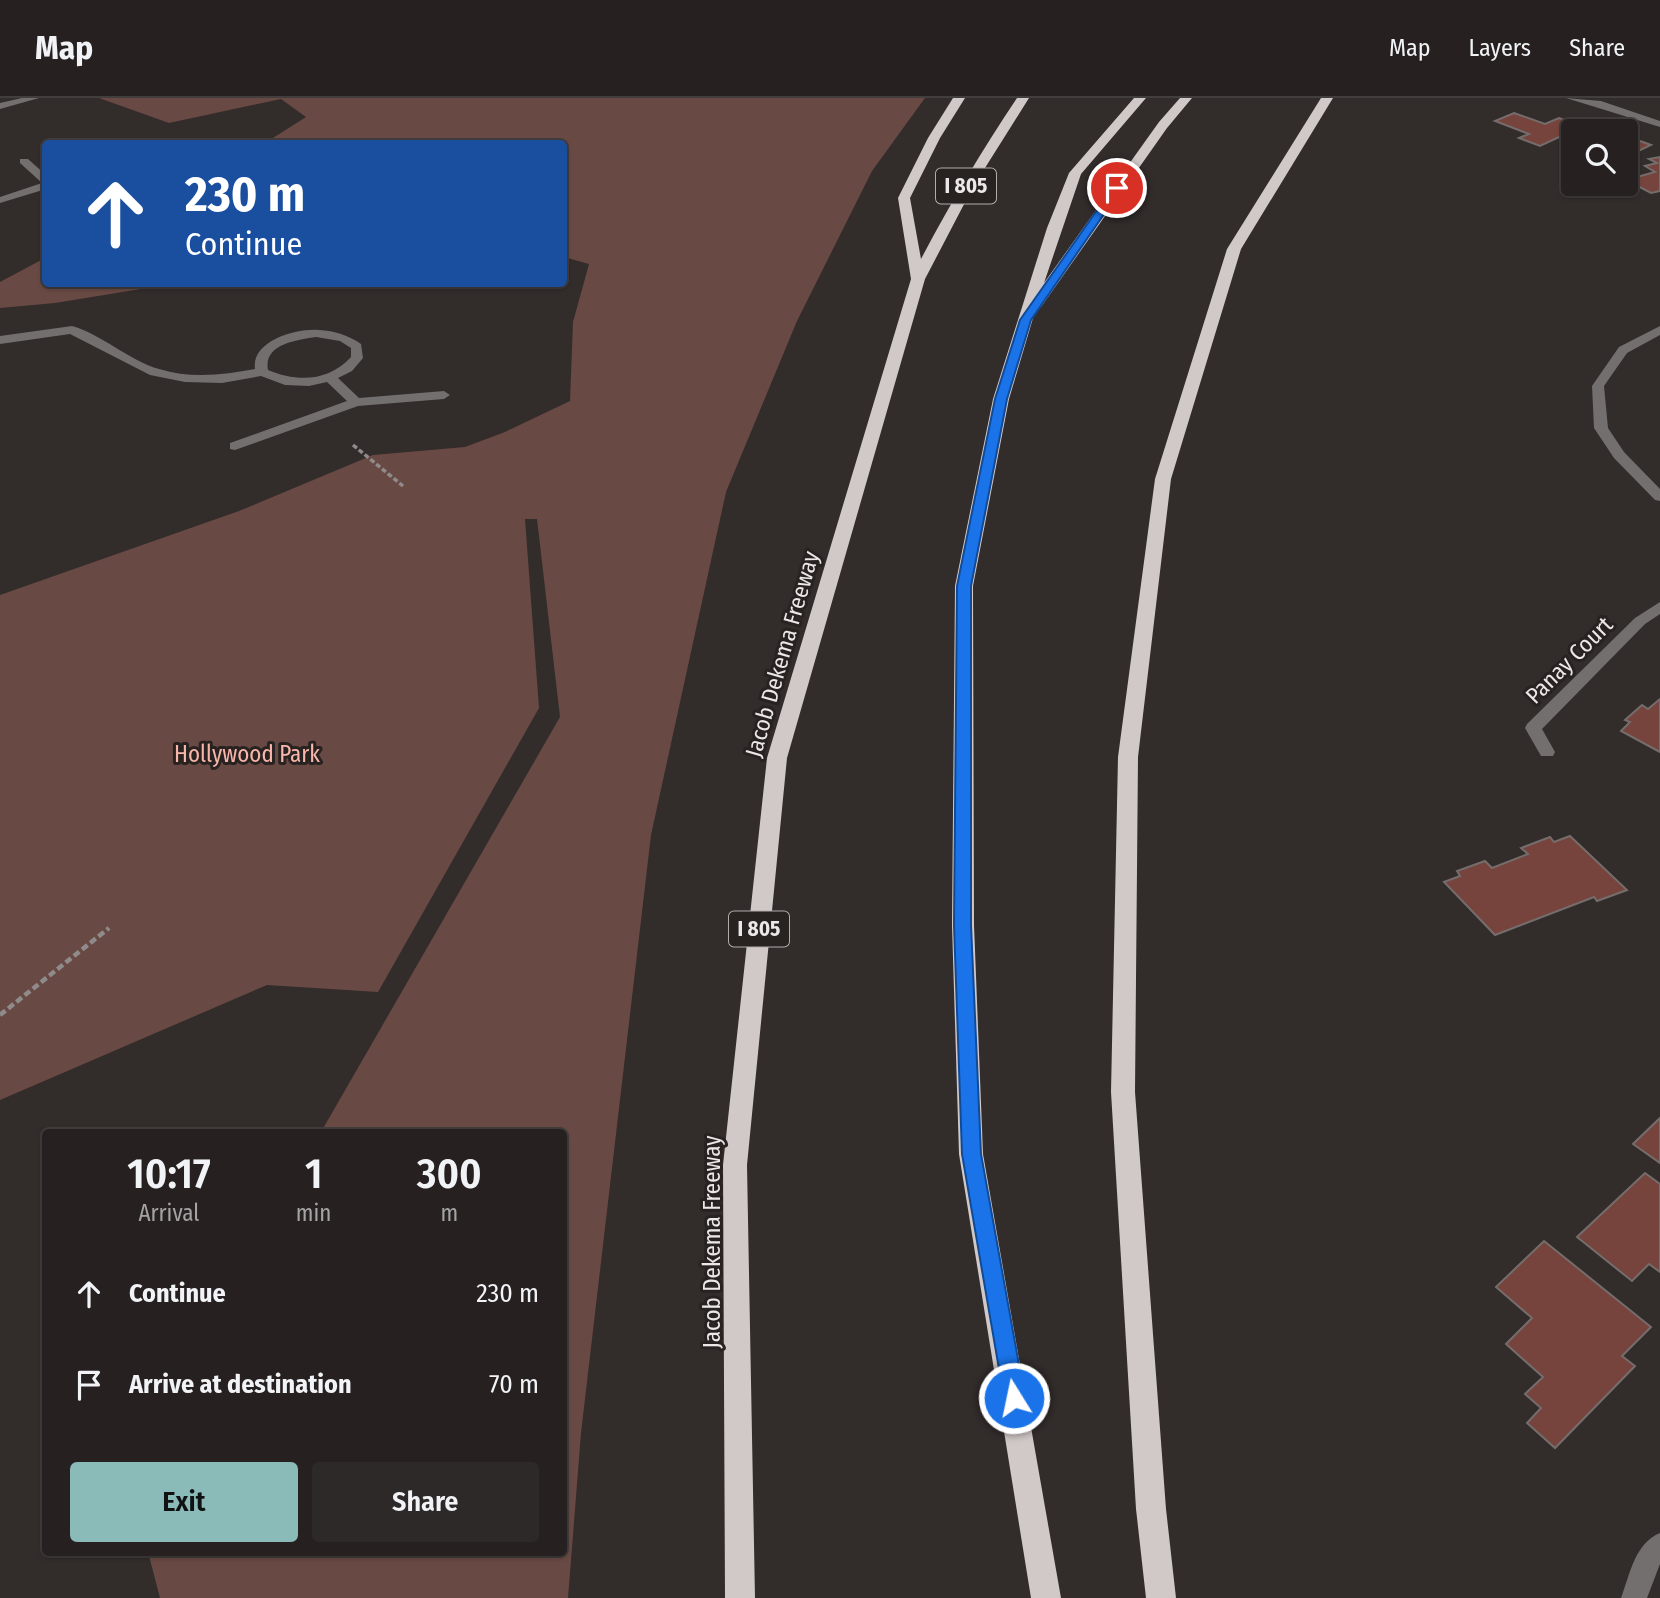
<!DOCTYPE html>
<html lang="en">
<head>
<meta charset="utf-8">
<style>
	:root { --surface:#262120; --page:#2e2929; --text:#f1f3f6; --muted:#a4a3a5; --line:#423e3e; --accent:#8bbbb9 }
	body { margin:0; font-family:"Fira Sans Condensed",sans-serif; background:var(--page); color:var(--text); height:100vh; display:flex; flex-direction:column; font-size:26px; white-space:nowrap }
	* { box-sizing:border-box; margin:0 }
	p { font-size:23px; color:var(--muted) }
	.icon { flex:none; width:38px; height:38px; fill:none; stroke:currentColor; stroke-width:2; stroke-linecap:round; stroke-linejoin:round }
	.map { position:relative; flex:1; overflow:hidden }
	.details { position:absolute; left:42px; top:1031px; width:525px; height:427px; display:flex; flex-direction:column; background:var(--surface); border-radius:7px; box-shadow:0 2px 5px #0004,0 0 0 2px var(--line) }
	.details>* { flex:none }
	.banner { position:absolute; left:42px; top:42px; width:525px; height:147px; border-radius:7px; box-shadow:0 2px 5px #0004,0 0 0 2px var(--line); background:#1a4fa0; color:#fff; overflow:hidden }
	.fabs { position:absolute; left:1561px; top:21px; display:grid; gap:14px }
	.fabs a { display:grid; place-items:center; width:77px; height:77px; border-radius:7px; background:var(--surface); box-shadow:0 2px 5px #0004,0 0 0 2px var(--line); font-size:35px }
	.pin { position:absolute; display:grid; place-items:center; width:60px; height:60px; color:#fff; margin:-30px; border:4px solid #fff; border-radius:50%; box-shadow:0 2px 7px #0007 }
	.me { position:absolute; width:77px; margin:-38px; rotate:350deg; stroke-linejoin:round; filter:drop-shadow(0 0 5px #0008) }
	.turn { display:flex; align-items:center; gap:24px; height:147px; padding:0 28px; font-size:32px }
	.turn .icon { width:91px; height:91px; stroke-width:2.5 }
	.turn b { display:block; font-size:49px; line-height:60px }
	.eta { display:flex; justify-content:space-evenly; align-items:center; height:119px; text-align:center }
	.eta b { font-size:42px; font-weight:600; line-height:49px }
	.cta { display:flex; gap:14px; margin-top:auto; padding:14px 28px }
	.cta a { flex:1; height:80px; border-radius:7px; background:var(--accent); color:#111; font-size:28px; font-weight:600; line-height:80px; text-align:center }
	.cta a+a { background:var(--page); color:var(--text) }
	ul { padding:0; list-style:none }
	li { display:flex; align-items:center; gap:21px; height:91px; padding:0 28px }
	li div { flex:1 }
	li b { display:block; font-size:26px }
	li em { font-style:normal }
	header { display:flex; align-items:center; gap:42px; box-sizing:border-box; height:98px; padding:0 35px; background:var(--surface); border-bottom:2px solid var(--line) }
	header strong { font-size:33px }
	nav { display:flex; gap:38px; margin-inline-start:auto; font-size:24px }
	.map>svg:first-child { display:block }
</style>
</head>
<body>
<header>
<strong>Map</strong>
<nav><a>Map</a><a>Layers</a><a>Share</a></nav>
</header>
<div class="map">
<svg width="1660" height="1500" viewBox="0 0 1660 1500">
	<rect width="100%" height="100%" fill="#322c2b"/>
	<!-- green -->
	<path fill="#694944" d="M 99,0 L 925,0 L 872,73 L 797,223 L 726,394 L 651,737 L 581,1335 L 568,1500 L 160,1500 L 148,1454 L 564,1454 L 564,1034 L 321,1034 L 560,619 L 537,421 L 525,421 L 539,610 L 378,894 L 267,887 L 0,1002 L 0,497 L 239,413 L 373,357 L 465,349 L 505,334 L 570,303 L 573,224 L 589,166 L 564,159 L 564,46 L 265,45 L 306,19 L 281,1 L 169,25 Z
		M 45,160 L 46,186 L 172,186 L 55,205 L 0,210 L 0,184 Z"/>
	<!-- building -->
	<path fill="#76443c" stroke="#746d6c" stroke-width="2" d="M 1514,15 L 1545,26 L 1559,20 L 1583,28 L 1540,48 L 1519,40 L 1529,36 L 1495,23 Z
		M 1626,38 L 1651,47 L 1626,59 Z
		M 1660,59 L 1660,93 L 1651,95 L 1626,82 L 1655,74 L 1645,68 L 1657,65 L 1649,61 Z
		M 1660,601 L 1660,654 L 1621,633 L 1630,624 L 1625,622 L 1642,607 L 1648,611 Z
		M 1570,738 L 1627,792 L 1597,803 L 1594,799 L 1495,837 L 1444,784 L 1460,778 L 1457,773 L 1485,763 L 1492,770 L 1528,756 L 1521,750 L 1550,739 L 1554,744 Z
		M 1660,1020 L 1660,1065 L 1633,1046 Z
		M 1645,1075 L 1660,1086 L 1660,1174 L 1649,1166 L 1632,1183 L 1577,1139 Z
		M 1544,1143 L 1651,1229 L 1622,1258 L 1635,1268 L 1555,1350 L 1527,1325 L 1541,1310 L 1525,1296 L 1543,1279 L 1506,1246 L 1532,1220 L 1496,1189 Z"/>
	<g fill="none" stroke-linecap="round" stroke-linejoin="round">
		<!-- path-far1 -->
		<path stroke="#908b8b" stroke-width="3.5" stroke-dasharray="5 2.5" stroke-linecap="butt" d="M 353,347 L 403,388"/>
		<!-- path -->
		<path stroke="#908b8b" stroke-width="4.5" stroke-dasharray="7 3.5" stroke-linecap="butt" d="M 0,917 L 109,830"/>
		<!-- minor -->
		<path fill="#726f6e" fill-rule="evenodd" d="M 22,0 L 39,0 L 0,11 L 0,5 Z
			M 1566,0 L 1601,3 L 1660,23 L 1660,29 Z
			M 20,61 L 28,61 L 46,77 L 46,91 L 0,105 L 0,99 L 42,85 L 20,65 Z
			M 72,228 C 103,237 128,262 159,271 C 191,281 224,277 255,271 C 251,243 296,230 319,232 C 335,233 348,237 361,246 L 363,260 L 352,273 L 338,280 L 359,300 L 444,293 L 450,297 L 444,301 L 358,308 L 235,352 L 230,351 L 230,345 L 347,303 L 327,284 L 309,288 L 285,287 L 261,278 L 222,285 L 185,284 L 150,277 L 70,236 L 0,246 L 0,238 ZM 316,239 L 340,243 L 351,250 L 351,259 C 328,284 297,284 268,272 C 263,246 297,242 316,239 Z
			M 1660,228 L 1660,237 L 1627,255 L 1604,288 L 1608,330 L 1624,354 L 1660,391 L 1660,403 L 1655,402 L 1614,360 L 1594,330 L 1592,288 L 1619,249 Z
			M 1660,504 L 1660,516 L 1645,526 L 1542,631 L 1555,654 L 1553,658 L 1541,658 L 1525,630 L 1527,626 L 1635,520 Z
			M 1660,1435 L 1660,1466 L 1647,1500 L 1621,1500 C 1630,1476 1635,1445 1660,1435 Z"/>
		<!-- highway -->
		<path fill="#d1c9c8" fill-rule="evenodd" d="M 953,0 L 965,0 L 940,40 L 910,100 L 921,161 C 950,106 982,52 1017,0 L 1029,0 L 973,89 L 925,181 L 787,660 L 747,1067 L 755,1500 L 725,1500 L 723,1067 L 767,660 L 911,181 L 898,100 L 928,40 Z
			M 1134,0 L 1146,0 L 1081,76 L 1044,185 L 1159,24 L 1180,0 L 1192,0 L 1167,30 L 1041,209 L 1036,210 L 1009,301 L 973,488 L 974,827 L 983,1056 L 1061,1500 L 1031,1500 L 959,1056 L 952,827 L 955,488 L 993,301 L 1047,130 L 1069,75 Z
			M 1321,0 L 1333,0 L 1241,151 L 1171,381 L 1138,659 L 1135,994 L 1166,1411 L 1176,1500 L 1146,1500 L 1136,1411 L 1111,994 L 1118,659 L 1155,381 L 1227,151 Z"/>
	</g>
	<!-- route -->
	<path fill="#1a73e8" stroke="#114b97" stroke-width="2" d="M 1114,88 L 1122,90 L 1031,222 L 1007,301 L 971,488 L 971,827 L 981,1056 L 1025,1300 L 1022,1307 L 1014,1310 L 1007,1307 L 1004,1300 L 962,1056 L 954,827 L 957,488 L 995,301 L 1020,222 Z"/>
	<g text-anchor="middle" stroke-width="6" stroke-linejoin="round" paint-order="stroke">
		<!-- shield labels -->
		<g fill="#282221" stroke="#b1adac" stroke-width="2">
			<rect x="936" y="70.5" width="60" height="35" rx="5"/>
			<rect x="729" y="813.5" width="60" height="35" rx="5"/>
		</g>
		<g font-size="21" font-weight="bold" fill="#ece8e8">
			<text x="966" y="95">I 805</text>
			<text x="759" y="838">I 805</text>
		</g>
		<!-- street labels -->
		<g font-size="23" fill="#ece8e8" stroke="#282221">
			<text transform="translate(782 556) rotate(-74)" y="8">Jacob Dekema Freeway</text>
			<text transform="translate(1569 562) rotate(-45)" y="8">Panay Court</text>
			<text transform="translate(712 1144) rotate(-90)" y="8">Jacob Dekema Freeway</text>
		</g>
		<!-- park labels -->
		<g font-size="23" fill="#f8b5aa" stroke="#282221">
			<text x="247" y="664">Hollywood Park</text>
		</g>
	</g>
</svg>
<div class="fabs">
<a><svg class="icon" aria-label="search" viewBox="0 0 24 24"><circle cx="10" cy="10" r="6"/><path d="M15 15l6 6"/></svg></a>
</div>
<div class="pin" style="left:1117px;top:90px;background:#d93025"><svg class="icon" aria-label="arrive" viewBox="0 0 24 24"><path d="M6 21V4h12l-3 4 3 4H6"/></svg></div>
<svg class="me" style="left:1014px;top:1300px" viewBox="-20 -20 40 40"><circle r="17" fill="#1a73e8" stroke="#fff" stroke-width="3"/><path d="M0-11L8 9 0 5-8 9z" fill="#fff"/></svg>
<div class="banner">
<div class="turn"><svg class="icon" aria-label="ahead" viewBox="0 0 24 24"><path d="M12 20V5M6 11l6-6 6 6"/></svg><div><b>230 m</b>Continue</div></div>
</div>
<section class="details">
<div class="eta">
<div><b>10:17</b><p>Arrival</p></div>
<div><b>1</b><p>min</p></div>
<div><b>300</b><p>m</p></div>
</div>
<ul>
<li><svg class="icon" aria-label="ahead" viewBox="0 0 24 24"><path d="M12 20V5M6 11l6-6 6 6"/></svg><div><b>Continue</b></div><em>230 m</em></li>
<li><svg class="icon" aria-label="arrive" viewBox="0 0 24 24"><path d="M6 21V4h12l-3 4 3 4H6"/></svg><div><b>Arrive at destination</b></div><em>70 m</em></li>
</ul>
<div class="cta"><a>Exit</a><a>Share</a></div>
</section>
</div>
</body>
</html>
